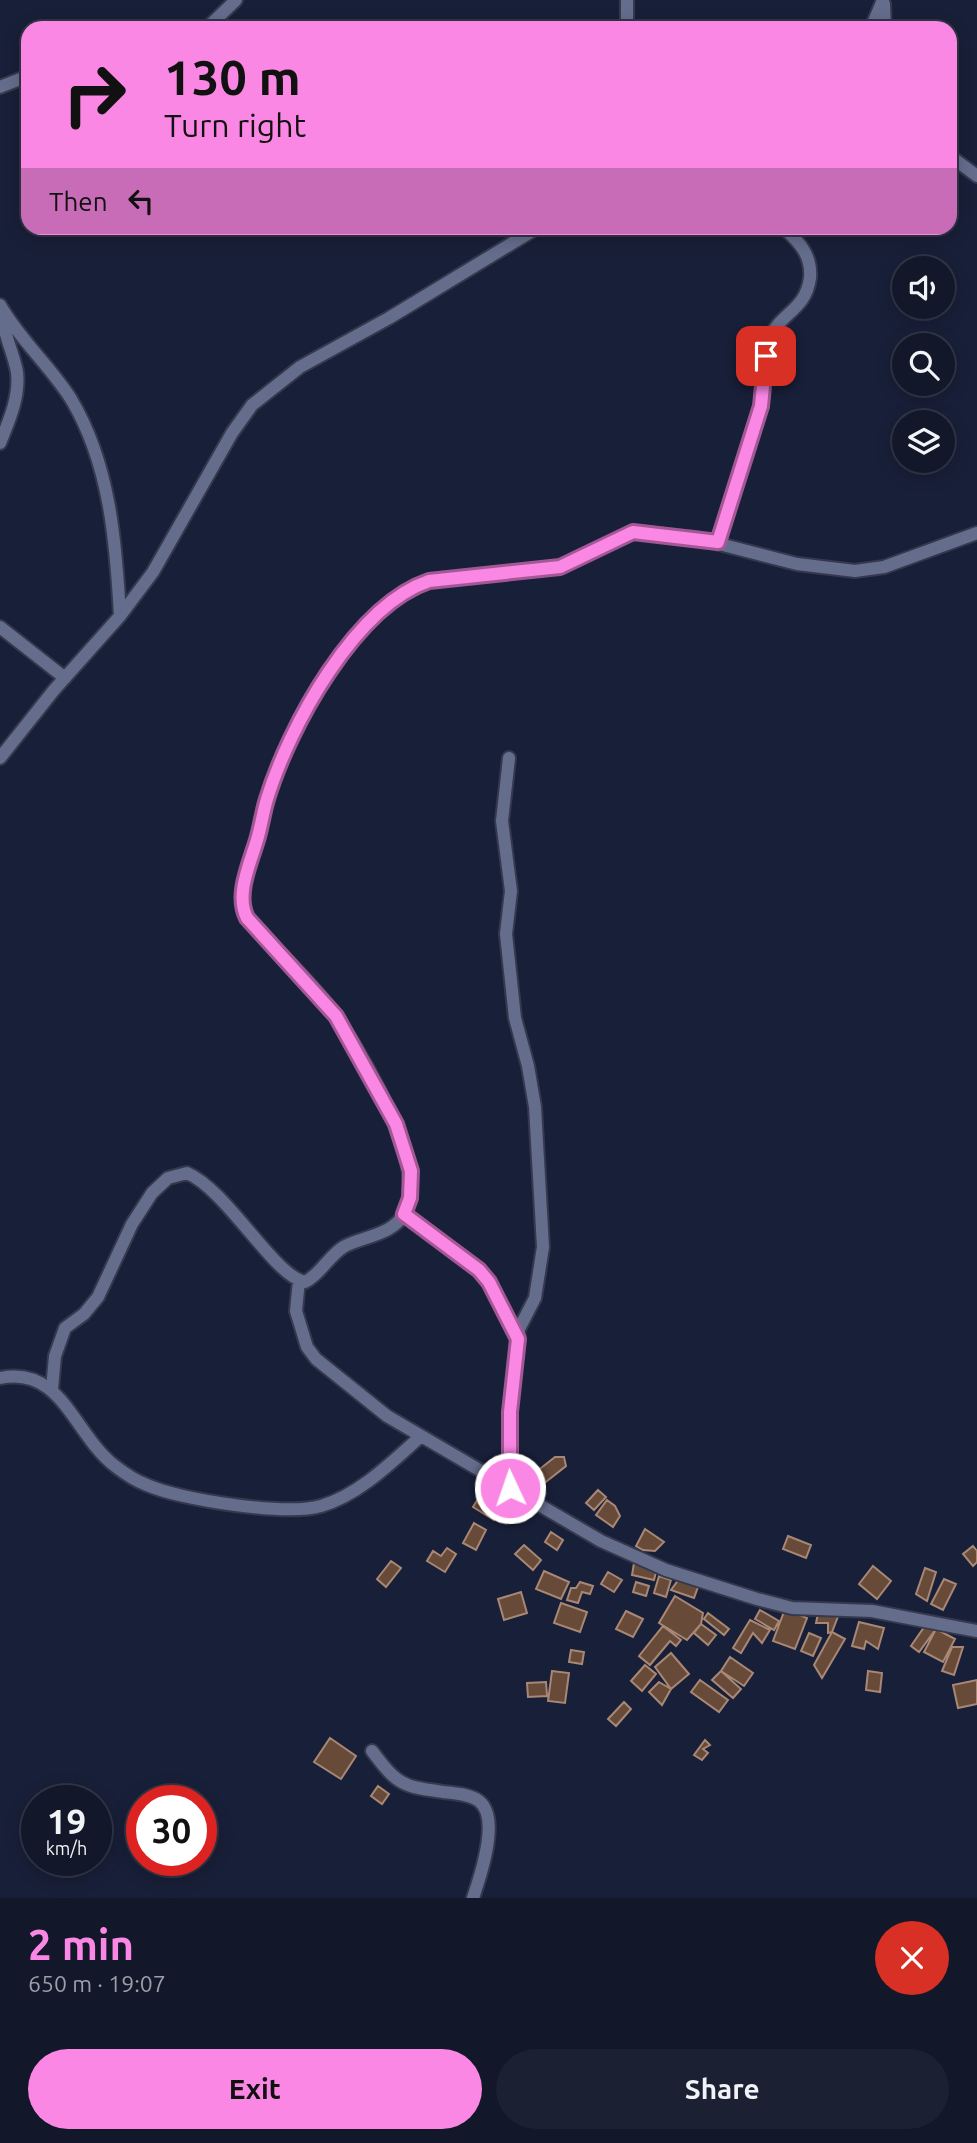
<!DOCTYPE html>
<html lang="en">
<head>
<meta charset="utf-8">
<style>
	:root { --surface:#12172a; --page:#1b2032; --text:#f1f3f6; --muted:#9c9fa8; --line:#313647; --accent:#fb87e5 }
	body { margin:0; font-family:Ubuntu,sans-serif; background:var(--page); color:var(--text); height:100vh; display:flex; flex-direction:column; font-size:26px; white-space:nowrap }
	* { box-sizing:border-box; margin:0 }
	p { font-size:23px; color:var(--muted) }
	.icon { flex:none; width:38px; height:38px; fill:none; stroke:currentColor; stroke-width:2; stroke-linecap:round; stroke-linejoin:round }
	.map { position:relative; height:1898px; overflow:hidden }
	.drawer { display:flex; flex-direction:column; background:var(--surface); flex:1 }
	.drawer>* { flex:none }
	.hud { position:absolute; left:21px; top:21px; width:936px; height:214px; border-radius:21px; box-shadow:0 4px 18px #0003,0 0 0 2px var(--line); background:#fb87e5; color:#111; overflow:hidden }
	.controls { position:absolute; left:892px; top:256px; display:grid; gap:14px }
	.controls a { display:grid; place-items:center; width:63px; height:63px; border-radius:50%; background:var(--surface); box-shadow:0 4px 18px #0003,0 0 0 2px var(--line); font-size:35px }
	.speed { position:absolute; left:21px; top:1785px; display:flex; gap:14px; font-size:35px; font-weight:700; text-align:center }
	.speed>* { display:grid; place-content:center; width:91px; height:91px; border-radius:50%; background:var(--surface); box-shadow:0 4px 18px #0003,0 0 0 2px var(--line); line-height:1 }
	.speed small { font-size:18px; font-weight:400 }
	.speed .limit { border:10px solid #d22; background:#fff; color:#111 }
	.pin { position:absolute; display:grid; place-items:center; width:60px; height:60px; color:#fff; margin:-30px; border-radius:14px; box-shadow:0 4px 10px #0006 }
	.me { position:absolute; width:77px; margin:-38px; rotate:357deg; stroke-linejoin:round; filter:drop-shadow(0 0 5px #0008) }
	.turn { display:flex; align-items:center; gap:24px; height:147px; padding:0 28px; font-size:32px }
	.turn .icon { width:91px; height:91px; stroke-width:2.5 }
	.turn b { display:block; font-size:49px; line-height:60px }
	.then { display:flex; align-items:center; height:66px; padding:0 28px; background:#0003; gap:14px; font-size:26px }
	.round { display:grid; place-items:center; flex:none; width:74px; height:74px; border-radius:37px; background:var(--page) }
	.summary { display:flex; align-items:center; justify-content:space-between; height:119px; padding:0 28px }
	h1 { font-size:42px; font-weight:600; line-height:52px; color:var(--accent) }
	.action { display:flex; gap:14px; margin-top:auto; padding:14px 28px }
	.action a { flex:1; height:80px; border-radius:42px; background:var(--accent); color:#111; font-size:28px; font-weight:600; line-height:80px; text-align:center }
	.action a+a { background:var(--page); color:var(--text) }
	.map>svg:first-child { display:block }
</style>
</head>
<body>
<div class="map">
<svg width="977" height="1898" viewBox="0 0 977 1898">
	<rect width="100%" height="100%" fill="#181f38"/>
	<!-- building -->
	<path fill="#684a39" stroke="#a88775" stroke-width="2" d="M 555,1457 L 564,1457 L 566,1466 L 542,1485 L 536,1472 Z
		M 598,1490 L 606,1497 L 594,1510 L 586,1503 Z
		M 492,1492 L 501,1497 L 496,1505 L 501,1508 L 494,1520 L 473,1507 L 481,1494 L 488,1498 Z
		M 607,1500 L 615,1506 L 620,1516 L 613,1527 L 596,1515 Z
		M 474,1523 L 486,1530 L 476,1550 L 463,1543 Z
		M 645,1529 L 664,1542 L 655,1551 L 643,1550 L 636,1546 Z
		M 551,1532 L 563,1540 L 557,1550 L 545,1542 Z
		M 788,1536 L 811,1545 L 806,1558 L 783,1549 Z
		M 524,1545 L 541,1560 L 533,1570 L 515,1554 Z
		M 973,1546 L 977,1551 L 977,1562 L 973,1566 L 963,1554 Z
		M 447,1548 L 456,1554 L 445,1572 L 427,1561 L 433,1551 L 441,1556 Z
		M 391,1561 L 401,1568 L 386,1587 L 377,1579 Z
		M 634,1563 L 657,1568 L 654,1580 L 632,1575 Z
		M 873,1566 L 891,1581 L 877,1599 L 859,1584 Z
		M 925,1568 L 936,1572 L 927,1601 L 916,1594 Z
		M 544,1571 L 569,1582 L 561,1599 L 536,1589 Z
		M 608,1572 L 622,1580 L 614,1592 L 601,1584 Z
		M 659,1576 L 671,1580 L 666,1597 L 654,1593 Z
		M 679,1579 L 698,1587 L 694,1598 L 671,1590 Z
		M 944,1579 L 956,1584 L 943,1610 L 931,1604 Z
		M 580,1582 L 593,1586 L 590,1594 L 582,1592 L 578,1603 L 567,1600 L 571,1588 L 576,1588 Z
		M 636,1582 L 649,1586 L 646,1596 L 633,1592 Z
		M 521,1592 L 527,1613 L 504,1620 L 498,1599 Z
		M 675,1596 L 703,1613 L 701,1624 L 687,1640 L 659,1623 Z
		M 561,1603 L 587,1612 L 580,1632 L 554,1623 Z
		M 785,1609 L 807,1618 L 795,1649 L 773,1641 Z
		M 819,1609 L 839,1614 L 832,1632 L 828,1633 L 828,1623 L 816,1623 Z
		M 760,1610 L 779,1621 L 774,1630 L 755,1619 Z
		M 626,1611 L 643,1619 L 633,1637 L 616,1629 Z
		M 708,1613 L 729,1629 L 724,1635 L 704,1619 Z
		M 750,1620 L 770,1630 L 762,1643 L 753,1633 L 741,1653 L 733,1648 Z
		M 859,1622 L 884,1628 L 878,1649 L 866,1641 L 864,1649 L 852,1646 Z
		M 927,1623 L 936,1629 L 919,1652 L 911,1646 Z
		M 701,1624 L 716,1635 L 708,1645 L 694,1633 Z
		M 663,1626 L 681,1640 L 676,1646 L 670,1641 L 650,1665 L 639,1656 Z
		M 936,1629 L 955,1639 L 943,1662 L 924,1652 Z
		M 832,1632 L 845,1639 L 822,1678 L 814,1665 Z
		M 809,1633 L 821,1638 L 813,1656 L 801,1651 Z
		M 952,1647 L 963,1647 L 954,1675 L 942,1671 Z
		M 571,1650 L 584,1652 L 582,1664 L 569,1662 Z
		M 671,1653 L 689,1674 L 671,1689 L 655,1667 Z
		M 730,1657 L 753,1673 L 744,1686 L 721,1671 Z
		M 645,1665 L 656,1674 L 642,1691 L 631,1681 Z
		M 552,1671 L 569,1673 L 565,1703 L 548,1701 Z
		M 721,1671 L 741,1689 L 733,1698 L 712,1680 Z
		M 868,1671 L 882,1673 L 880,1692 L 866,1690 Z
		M 700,1680 L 728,1700 L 719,1712 L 691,1692 Z
		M 977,1680 L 977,1704 L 958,1708 L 953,1685 Z
		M 546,1682 L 547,1696 L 528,1697 L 527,1683 Z
		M 659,1682 L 671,1689 L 662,1705 L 649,1692 Z
		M 624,1702 L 631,1709 L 616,1726 L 608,1719 Z
		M 330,1738 L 356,1756 L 341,1779 L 314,1762 Z
		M 705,1740 L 710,1745 L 703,1749 L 708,1753 L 702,1760 L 694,1755 Z
		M 378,1786 L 389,1794 L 382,1804 L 371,1796 Z"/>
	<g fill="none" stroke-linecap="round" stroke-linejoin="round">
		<defs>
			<path id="minor" d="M 884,4 L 885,28
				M 207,28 L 236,0
				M 627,28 L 627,0
				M 871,28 L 883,0
				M 0,87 L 28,76
				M 950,156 L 977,176
				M 0,305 C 20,340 50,366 71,399 C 110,464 116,543 120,616
				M 0,443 C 9,421 20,396 17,372 C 13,351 3,334 2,312
				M 718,542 C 732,497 749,453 761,408 C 766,386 761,359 769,339 C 780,313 806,310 810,278 C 812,255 799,242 784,228
				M 0,627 L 65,678
				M 0,758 L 54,690 L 120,616 L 153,572 L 232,433 L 252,405 L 300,367 L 389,318 L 537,228
				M 509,758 L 502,821 L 511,891 L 506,934 L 515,1018 L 528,1066 L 535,1107 L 543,1247 L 535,1298 L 519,1329 L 510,1412 L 510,1488
				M 404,1214 L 479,1270 L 489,1282 L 518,1339
				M 299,1280 L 296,1311 L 307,1347 L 316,1359 L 387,1416 L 601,1541 L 666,1570 L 757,1599 L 792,1608 L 872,1611 L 977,1631
				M 0,1378 C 62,1365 74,1435 115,1466 C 124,1473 136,1481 147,1485 C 180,1500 287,1516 321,1506 C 359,1495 392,1462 421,1436
				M 52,1389 L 55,1356 L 65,1328 L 84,1314 L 98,1297 L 132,1224 L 152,1193 L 168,1178 L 187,1173 C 227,1190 274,1276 305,1282 C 321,1274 329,1255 345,1246 C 365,1236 392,1235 404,1214 C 430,1168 363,1057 337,1018 C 313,983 275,950 247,918 C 235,894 250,864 257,840 C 261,827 263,812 267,799 C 289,726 354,607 429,581 L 560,567 L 633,532 L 696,538 L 797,564 L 855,571 L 884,567 L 977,533
				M 372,1751 C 380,1761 387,1772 397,1779 C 410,1789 427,1789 443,1792 C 454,1793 470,1794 479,1801 C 501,1818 480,1877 473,1898"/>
		</defs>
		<!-- minor casing -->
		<use href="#minor" stroke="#35394e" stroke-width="16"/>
		<!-- minor -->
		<use href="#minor" stroke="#646d8c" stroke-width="12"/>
	</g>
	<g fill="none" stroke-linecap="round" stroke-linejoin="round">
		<defs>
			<path id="route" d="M 510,1488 L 510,1412 L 518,1339 L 489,1282 L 479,1270 L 404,1214 L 410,1198 L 411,1171 L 396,1124 L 336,1016 L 247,918 C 235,895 250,864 257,840 C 261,827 263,812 267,799 C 289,727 355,606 429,581 L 560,567 L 633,532 L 718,542 L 761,406 L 766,356"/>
		</defs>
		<!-- route casing -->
		<use href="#route" stroke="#a35895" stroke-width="18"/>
		<!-- route -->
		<use href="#route" stroke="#fb87e5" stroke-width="12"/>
	</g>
</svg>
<div class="controls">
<a><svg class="icon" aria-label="sound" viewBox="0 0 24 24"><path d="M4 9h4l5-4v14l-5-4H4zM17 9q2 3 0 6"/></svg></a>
<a><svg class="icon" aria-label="search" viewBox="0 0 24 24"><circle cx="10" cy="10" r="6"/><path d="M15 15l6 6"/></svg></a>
<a><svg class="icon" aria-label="layers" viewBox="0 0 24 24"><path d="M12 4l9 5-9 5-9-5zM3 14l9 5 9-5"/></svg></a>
</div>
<div class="speed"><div>19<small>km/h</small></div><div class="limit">30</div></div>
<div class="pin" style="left:766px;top:356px;background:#d93025"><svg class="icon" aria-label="arrive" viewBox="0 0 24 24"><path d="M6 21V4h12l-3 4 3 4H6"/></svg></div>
<svg class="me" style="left:510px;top:1488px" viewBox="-20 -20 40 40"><circle r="17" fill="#fb87e5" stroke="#fff" stroke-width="3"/><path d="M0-11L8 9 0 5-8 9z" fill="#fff"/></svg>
<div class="hud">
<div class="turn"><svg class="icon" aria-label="right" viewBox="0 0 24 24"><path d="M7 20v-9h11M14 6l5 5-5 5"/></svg><div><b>130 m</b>Turn right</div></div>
<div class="then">Then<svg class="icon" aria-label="left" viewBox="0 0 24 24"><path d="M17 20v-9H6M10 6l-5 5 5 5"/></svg></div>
</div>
</div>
<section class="drawer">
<div class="summary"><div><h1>2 min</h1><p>650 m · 19:07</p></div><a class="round" style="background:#d93025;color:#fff"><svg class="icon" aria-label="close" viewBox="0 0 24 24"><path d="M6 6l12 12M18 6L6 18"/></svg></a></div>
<div class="action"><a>Exit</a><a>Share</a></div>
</section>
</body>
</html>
